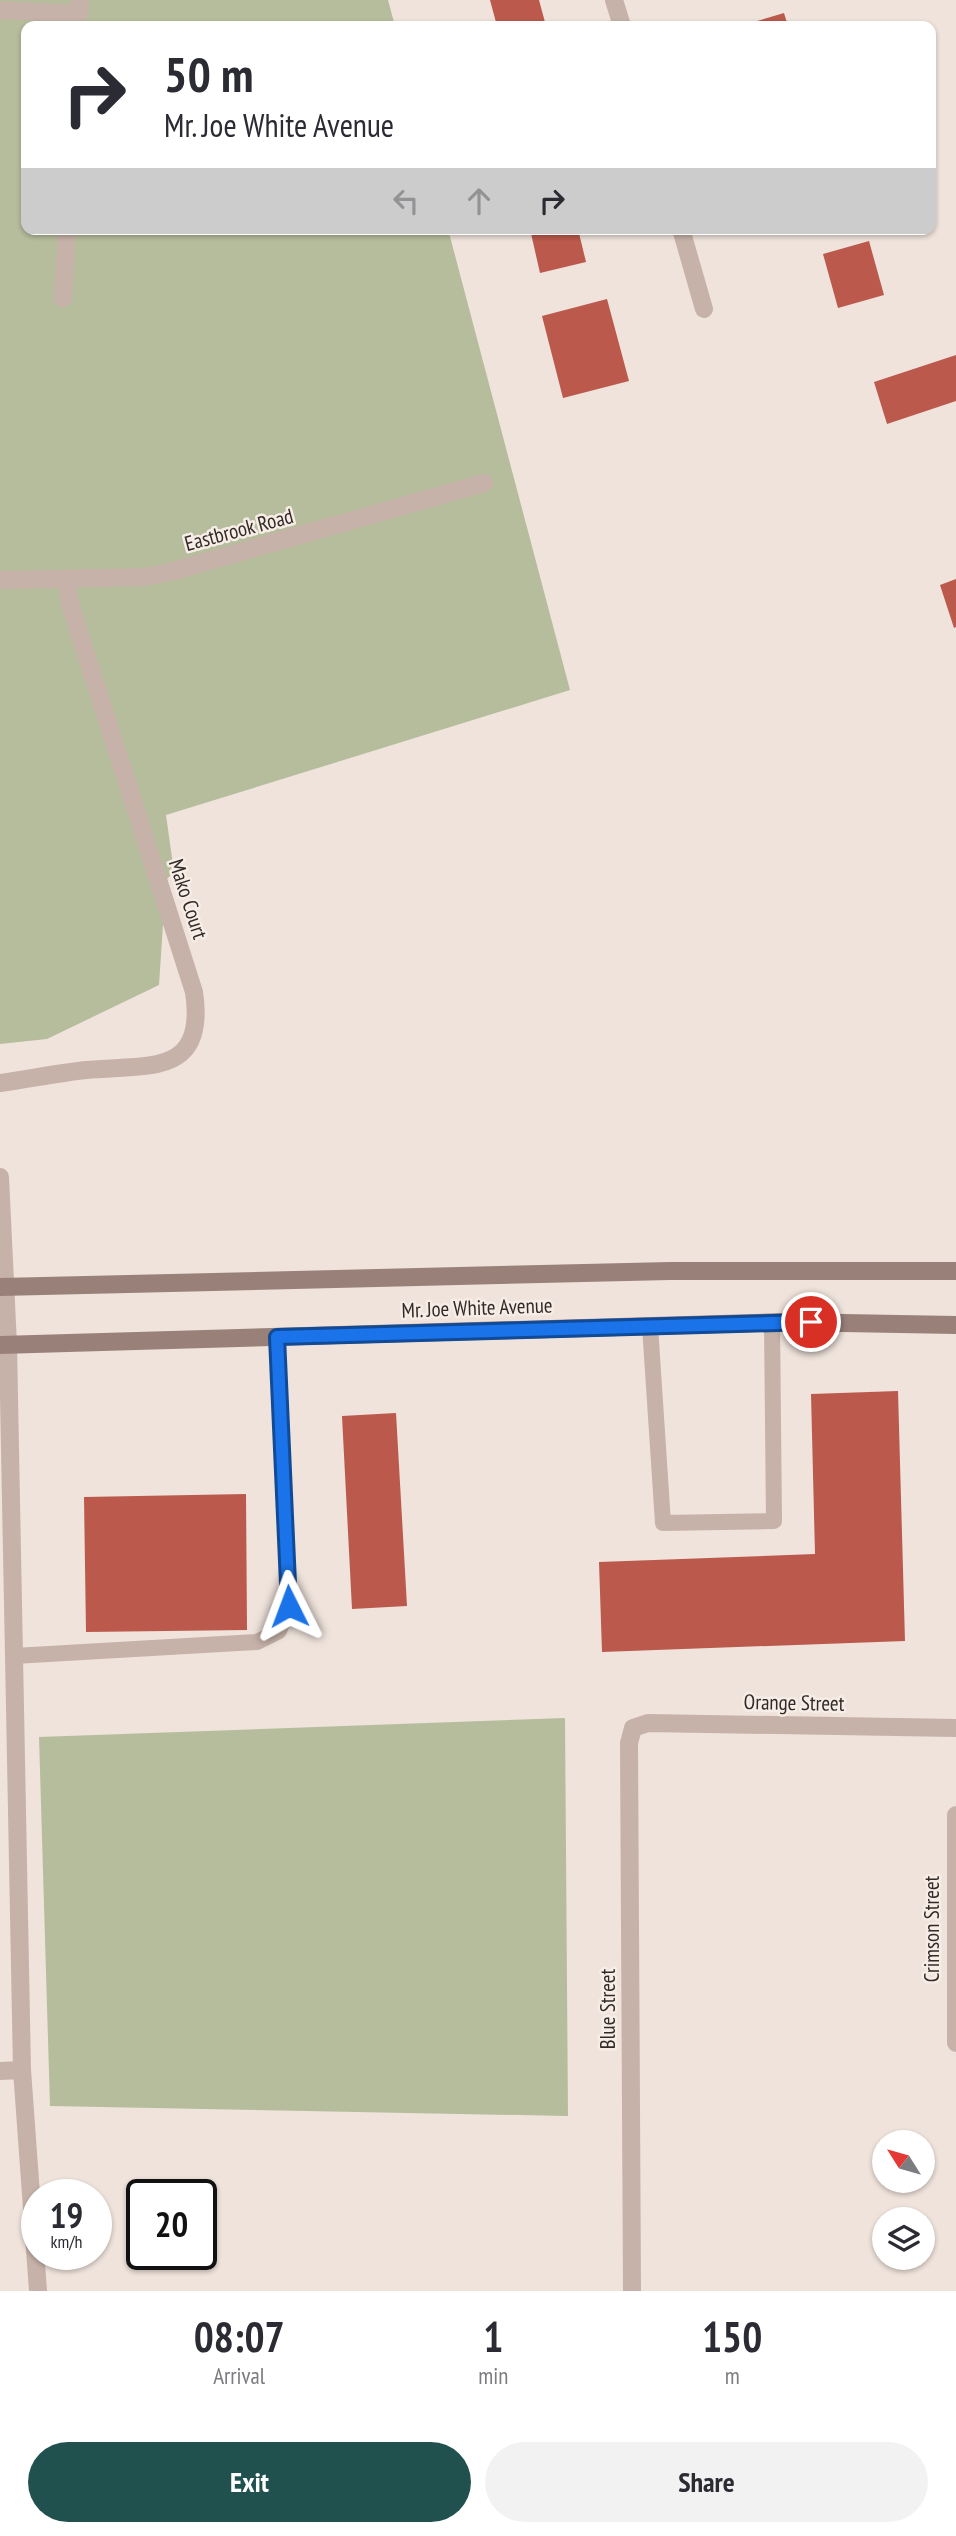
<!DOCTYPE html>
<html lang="en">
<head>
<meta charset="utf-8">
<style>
	:root { --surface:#fff; --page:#f2f2f3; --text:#2b2b33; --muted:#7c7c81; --accent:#21514e }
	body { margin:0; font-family:"PT Sans Narrow",sans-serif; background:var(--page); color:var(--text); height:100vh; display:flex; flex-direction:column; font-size:26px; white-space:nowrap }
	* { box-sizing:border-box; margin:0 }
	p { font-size:23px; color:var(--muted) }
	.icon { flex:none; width:38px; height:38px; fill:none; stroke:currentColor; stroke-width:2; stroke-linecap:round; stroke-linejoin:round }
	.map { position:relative; height:2291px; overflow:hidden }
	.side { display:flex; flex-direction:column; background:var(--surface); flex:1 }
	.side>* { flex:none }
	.banner { position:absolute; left:21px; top:21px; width:915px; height:214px; border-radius:14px; box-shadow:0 2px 5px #0004; background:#fff; color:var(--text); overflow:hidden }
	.needle { width:46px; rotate:307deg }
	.fabs { position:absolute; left:872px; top:2130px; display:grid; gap:14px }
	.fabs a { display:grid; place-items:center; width:63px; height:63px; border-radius:50%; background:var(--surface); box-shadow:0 2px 5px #0004; font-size:35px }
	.speed { position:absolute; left:21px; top:2179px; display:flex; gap:14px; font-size:35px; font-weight:700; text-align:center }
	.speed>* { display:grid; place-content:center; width:91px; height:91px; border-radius:50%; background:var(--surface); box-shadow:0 2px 5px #0004; line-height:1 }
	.speed small { font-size:18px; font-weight:400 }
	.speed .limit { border:4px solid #111; border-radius:10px; background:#fff; color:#111 }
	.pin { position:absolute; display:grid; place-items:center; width:60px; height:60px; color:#fff; margin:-30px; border:4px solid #fff; border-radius:50%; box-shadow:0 2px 7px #0007 }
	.me { position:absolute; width:77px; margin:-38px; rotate:357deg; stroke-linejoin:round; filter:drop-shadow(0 0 5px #0008) }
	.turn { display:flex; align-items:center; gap:24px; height:147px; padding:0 28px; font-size:32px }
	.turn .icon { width:91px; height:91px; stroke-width:2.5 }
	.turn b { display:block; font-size:49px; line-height:60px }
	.lanes { display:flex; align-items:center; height:66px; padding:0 28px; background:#0003; justify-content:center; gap:35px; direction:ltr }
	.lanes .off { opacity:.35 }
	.eta { display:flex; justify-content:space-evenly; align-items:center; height:119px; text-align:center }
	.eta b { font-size:42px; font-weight:700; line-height:49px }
	.button { display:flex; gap:14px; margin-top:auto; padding:14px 28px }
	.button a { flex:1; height:80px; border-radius:42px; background:var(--accent); color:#fff; font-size:28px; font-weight:700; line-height:80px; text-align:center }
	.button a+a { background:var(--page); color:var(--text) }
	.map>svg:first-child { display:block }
</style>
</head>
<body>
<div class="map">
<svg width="956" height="2291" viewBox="0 0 956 2291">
	<rect width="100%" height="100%" fill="#efe3db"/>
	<!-- green -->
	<path fill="#b6bd9c" d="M 0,0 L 388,0 L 395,26 L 26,26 L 26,229 L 448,229 L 570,690 L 166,815 L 174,872 L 166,880 L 159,985 L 47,1039 L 0,1044 Z
		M 565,1718 L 568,2116 L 50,2106 L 39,1737 Z"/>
	<!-- building -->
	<path fill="#bb594c" d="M 490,0 L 539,0 L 546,26 L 497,26 Z
		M 784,13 L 788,26 L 740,26 Z
		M 530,229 L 578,229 L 586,262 L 540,273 Z
		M 869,241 L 884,295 L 838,308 L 823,254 Z
		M 607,299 L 629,381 L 563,398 L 542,316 Z
		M 956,355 L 956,401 L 887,424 L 874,382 Z
		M 956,579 L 956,627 L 954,628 L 940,585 Z
		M 898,1391 L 905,1641 L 602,1652 L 599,1562 L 815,1554 L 811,1394 Z
		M 396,1413 L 407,1606 L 352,1609 L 342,1416 Z
		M 246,1494 L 247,1630 L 86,1632 L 84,1497 Z"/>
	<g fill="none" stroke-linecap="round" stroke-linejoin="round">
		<!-- service -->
		<path stroke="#c6b2a8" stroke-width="16" d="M 650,1326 L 663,1523 L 774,1521 L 772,1322
			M 14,1656 L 257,1642 L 279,1631 L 289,1606 L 277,1337"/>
		<!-- minor -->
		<path stroke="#c6b2a8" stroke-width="18" d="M 614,0 L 622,26
			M 0,10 L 79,14 L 80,0
			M 681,229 L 704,309
			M 63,298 L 67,229
			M 0,580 L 143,577 L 170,572 L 484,483
			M 0,1083 C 29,1079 58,1073 86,1070 C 146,1064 207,1078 194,992 L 71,607 L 66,579
			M 0,1177 L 8,1345 L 22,2070 L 38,2291
			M 956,1815 L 956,2043
			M 0,2071 L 22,2070
			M 632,2291 L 629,1743 L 633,1728 L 648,1723 L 956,1728"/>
		<!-- secondary -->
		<path stroke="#998179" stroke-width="18" d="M 0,1287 L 670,1271 L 956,1271
			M 0,1345 L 786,1322 L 956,1325"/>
	</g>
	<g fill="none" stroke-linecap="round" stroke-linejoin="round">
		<defs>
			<path id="route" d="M 289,1606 L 277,1337 L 811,1322"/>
		</defs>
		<!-- route casing -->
		<use href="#route" stroke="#114b97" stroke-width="18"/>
		<!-- route -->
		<use href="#route" stroke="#1a73e8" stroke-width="12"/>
	</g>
	<g text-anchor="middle" stroke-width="5" stroke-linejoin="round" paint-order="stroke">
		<!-- street labels -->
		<g font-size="21" fill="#332a27" stroke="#f7ede7">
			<text transform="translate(239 530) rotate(-15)" y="7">Eastbrook Road</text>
			<text transform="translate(188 899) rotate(72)" y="7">Mako Court</text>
			<text transform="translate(477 1308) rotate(-2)" y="7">Mr. Joe White Avenue</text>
			<text transform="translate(794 1703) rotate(1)" y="7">Orange Street</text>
			<text transform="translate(932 1929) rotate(-90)" y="7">Crimson Street</text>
			<text transform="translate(608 2009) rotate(-90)" y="7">Blue Street</text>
		</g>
	</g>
</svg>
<div class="fabs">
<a><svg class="needle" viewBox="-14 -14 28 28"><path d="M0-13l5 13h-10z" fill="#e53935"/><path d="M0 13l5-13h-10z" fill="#7c7c81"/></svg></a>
<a><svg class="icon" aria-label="layers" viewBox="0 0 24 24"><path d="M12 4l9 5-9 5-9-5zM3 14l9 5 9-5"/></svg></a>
</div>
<div class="speed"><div>19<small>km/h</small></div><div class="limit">20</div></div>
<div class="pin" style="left:811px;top:1322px;background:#d93025"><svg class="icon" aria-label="arrive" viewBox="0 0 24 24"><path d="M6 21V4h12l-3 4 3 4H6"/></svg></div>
<svg class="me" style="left:289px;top:1606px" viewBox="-20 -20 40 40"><path d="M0-17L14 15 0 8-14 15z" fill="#1a73e8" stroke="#fff" stroke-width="4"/></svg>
<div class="banner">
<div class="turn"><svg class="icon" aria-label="right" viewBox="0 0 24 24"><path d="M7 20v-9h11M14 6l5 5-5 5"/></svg><div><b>50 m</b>Mr. Joe White Avenue</div></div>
<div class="lanes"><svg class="icon off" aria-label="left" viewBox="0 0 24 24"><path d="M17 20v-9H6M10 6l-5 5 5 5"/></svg><svg class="icon off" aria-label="ahead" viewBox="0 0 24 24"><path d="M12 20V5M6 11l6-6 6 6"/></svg><svg class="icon" aria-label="right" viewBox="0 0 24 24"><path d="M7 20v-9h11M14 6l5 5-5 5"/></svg></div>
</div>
</div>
<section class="side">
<div class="eta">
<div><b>08:07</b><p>Arrival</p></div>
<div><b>1</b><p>min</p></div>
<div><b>150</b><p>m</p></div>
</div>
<div class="button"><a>Exit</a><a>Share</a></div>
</section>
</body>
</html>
